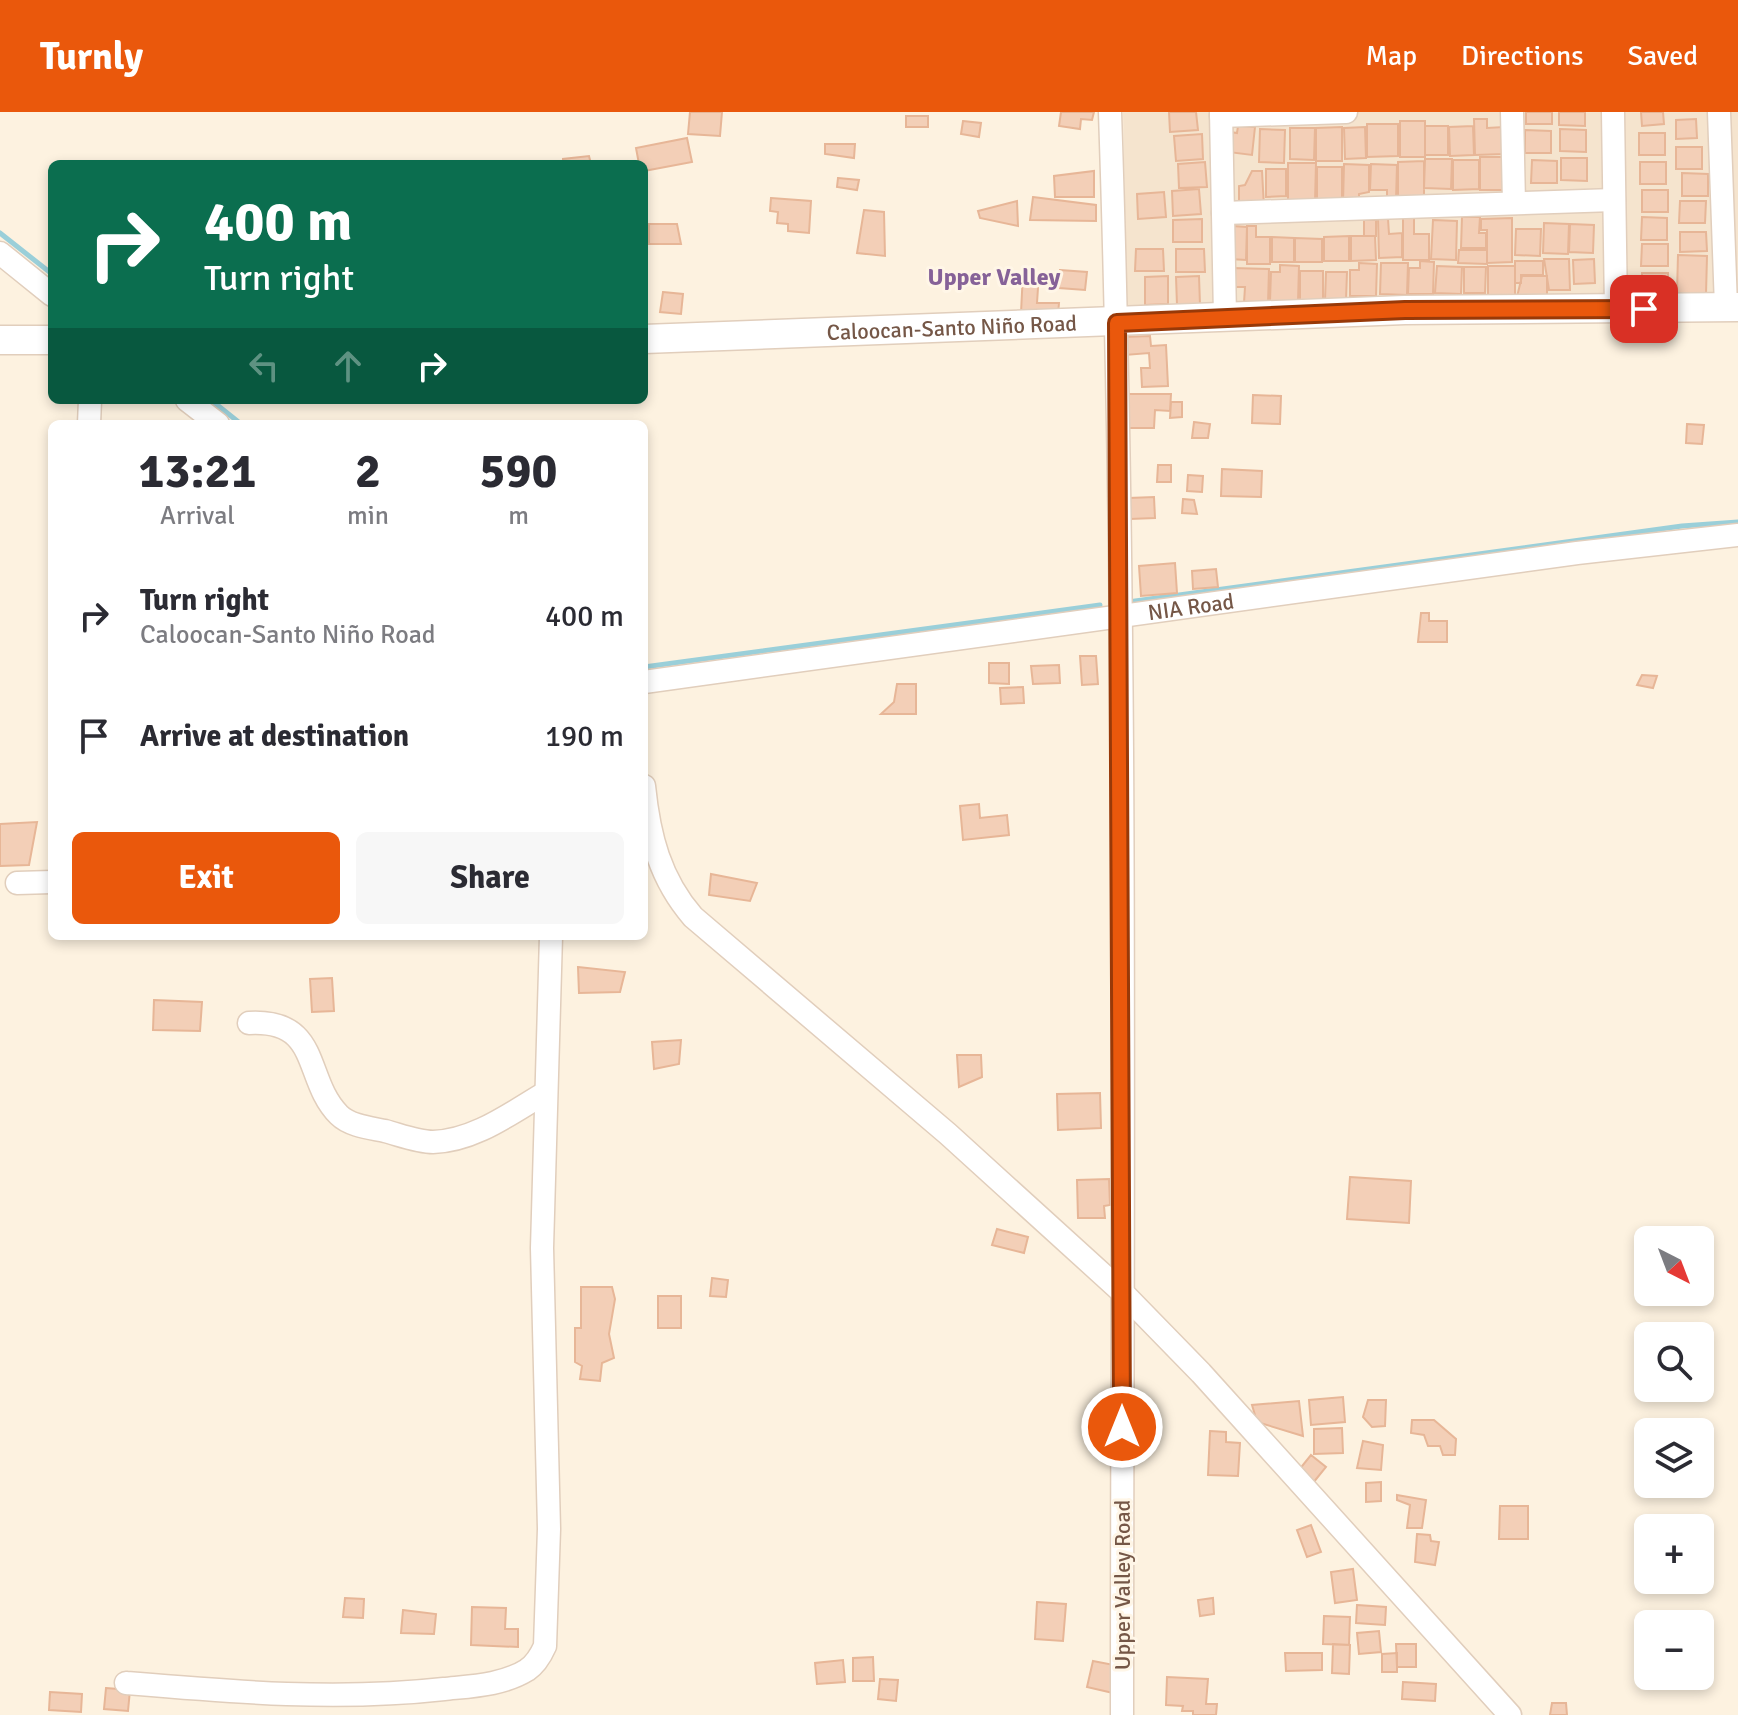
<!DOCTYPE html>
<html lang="en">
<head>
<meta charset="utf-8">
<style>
	:root { --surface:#fff; --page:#f7f7f7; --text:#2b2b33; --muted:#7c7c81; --accent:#ea580c }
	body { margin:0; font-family:Signika,sans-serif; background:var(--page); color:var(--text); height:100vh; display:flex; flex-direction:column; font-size:30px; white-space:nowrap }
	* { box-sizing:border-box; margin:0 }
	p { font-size:26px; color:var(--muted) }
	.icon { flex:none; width:44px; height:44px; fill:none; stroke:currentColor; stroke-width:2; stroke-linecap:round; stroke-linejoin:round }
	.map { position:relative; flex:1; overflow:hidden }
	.side { position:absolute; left:48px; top:308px; width:600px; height:520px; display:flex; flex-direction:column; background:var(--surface); border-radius:12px; box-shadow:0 4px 12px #0003 }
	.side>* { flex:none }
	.guide { position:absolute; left:48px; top:48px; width:600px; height:244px; border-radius:12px; box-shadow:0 4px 12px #0003; background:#0b6e4f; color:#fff; overflow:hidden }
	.needle { width:52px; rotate:138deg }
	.fabs { position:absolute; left:1634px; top:1114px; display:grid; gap:16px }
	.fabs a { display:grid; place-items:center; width:80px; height:80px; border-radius:12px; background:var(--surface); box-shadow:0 4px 12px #0003; font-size:40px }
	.pin { position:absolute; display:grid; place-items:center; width:68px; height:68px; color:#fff; margin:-34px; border-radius:16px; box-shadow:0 4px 12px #0006 }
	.me { position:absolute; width:88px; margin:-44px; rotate:0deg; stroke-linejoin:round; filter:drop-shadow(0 0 6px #0008) }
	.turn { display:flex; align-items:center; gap:28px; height:168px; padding:0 24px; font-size:36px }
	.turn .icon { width:104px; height:104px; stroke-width:2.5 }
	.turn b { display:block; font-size:56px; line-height:68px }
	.lanes { display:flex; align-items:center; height:76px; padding:0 24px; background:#0003; justify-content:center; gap:40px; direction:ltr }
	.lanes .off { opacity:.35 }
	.eta { display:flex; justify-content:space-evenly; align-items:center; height:136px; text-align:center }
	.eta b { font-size:48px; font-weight:800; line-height:56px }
	.action { display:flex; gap:16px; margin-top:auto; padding:16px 24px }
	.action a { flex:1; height:92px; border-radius:12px; background:var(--accent); color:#fff; font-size:32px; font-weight:800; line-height:92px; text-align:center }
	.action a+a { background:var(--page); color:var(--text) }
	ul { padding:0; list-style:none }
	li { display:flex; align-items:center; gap:24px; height:120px; padding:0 24px }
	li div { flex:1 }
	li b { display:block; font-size:30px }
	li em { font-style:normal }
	header { display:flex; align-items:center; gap:48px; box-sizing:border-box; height:112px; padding:0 40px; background:var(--accent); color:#fff }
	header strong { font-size:38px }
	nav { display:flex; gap:44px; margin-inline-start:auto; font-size:28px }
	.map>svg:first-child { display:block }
</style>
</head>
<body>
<header>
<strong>Turnly</strong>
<nav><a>Map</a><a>Directions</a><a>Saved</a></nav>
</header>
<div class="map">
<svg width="1738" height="1603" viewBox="0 0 1738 1603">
	<rect width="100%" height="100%" fill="#fdf2e0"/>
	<!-- residential -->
	<path fill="#f5e4ce" d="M 1123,0 L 1738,0 L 1738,185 L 1127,200 Z"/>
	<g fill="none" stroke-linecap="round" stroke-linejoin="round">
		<!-- stream -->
		<path stroke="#9acfd9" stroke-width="5" d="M 0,121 L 52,162
			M 211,288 L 241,312
			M 1128,490 L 1682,414 L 1738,410
			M 644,555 L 1100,493"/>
	</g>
	<!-- building -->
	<path fill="#f3cfb7" stroke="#e7b697" stroke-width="2" d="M 690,0 L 722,0 L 720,24 L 688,22 Z
		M 1061,0 L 1094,0 L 1092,8 L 1081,7 L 1080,17 L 1059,14 Z
		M 1169,0 L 1196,0 L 1198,18 L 1170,20 Z
		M 1526,0 L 1552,0 L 1552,12 L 1526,12 Z
		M 1559,0 L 1585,0 L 1585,14 L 1559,13 Z
		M 1641,0 L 1663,0 L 1664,12 L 1642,14 Z
		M 906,4 L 928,4 L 928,15 L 906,15 Z
		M 1474,7 L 1487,7 L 1487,16 L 1504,15 L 1504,42 L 1475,43 Z
		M 1696,7 L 1697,26 L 1676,27 L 1676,8 Z
		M 963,9 L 981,11 L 979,25 L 961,22 Z
		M 1400,9 L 1425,9 L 1425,45 L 1400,45 Z
		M 1367,12 L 1398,12 L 1398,44 L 1367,45 Z
		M 1238,14 L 1255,15 L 1252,43 L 1228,40 L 1230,20 L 1237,21 Z
		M 1425,14 L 1448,14 L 1448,43 L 1425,43 Z
		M 1473,14 L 1474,43 L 1450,44 L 1449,15 Z
		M 1342,15 L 1342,49 L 1316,49 L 1316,16 Z
		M 1365,15 L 1366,46 L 1345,47 L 1344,16 Z
		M 1290,16 L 1315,16 L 1314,48 L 1290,47 Z
		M 1260,17 L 1285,18 L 1284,51 L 1259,50 Z
		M 1560,17 L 1586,18 L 1586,40 L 1560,39 Z
		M 1525,18 L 1551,19 L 1551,41 L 1525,41 Z
		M 1639,21 L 1665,21 L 1665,43 L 1639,43 Z
		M 1202,22 L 1203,47 L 1176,49 L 1174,24 Z
		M 687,26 L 692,50 L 644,59 L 644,52 L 639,52 L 636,36 Z
		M 825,32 L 855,32 L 854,46 L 825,42 Z
		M 1676,35 L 1702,35 L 1702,57 L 1676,57 Z
		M 589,44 L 591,52 L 563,52 L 563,47 Z
		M 1480,45 L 1509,45 L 1509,78 L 1480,78 Z
		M 1561,46 L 1587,46 L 1587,69 L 1561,68 Z
		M 1425,47 L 1452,47 L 1451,77 L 1424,76 Z
		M 1453,48 L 1479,48 L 1479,77 L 1453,78 Z
		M 1532,48 L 1557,49 L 1557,71 L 1531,71 Z
		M 1424,49 L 1424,87 L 1398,87 L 1398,50 Z
		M 1205,50 L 1207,75 L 1179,76 L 1178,52 Z
		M 1640,50 L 1666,50 L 1666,72 L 1640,72 Z
		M 1288,51 L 1316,51 L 1315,90 L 1288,90 Z
		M 1344,52 L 1369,53 L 1369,80 L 1359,82 L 1359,91 L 1343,91 Z
		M 1371,52 L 1397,53 L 1396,88 L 1387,88 L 1387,78 L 1370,78 Z
		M 1317,55 L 1342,55 L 1342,89 L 1317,89 Z
		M 1266,57 L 1286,57 L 1286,84 L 1266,85 Z
		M 1094,59 L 1094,85 L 1055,85 L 1054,64 Z
		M 1252,59 L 1262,59 L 1264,95 L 1239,95 L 1239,74 L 1245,73 Z
		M 1682,61 L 1708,62 L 1708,84 L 1682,84 Z
		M 838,66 L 859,68 L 857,78 L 837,75 Z
		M 1199,77 L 1201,102 L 1173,104 L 1172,79 Z
		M 1642,78 L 1668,78 L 1668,100 L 1642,100 Z
		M 1164,80 L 1166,105 L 1138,107 L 1137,82 Z
		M 1033,85 L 1096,93 L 1096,109 L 1030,108 Z
		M 771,86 L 811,89 L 809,121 L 788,119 L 788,112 L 777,111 L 778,100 L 770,99 Z
		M 1017,89 L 1018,114 L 980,106 L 978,99 Z
		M 1680,89 L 1706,89 L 1705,111 L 1679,111 Z
		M 864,98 L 884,100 L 885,144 L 857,141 Z
		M 1403,105 L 1414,105 L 1414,122 L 1429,122 L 1429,148 L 1403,148 Z
		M 1462,105 L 1480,105 L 1479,121 L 1486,121 L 1486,136 L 1461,136 Z
		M 1642,105 L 1667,106 L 1667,128 L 1641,128 Z
		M 1512,106 L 1512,150 L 1487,151 L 1487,118 L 1481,118 L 1481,107 Z
		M 1202,107 L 1202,130 L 1173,130 L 1173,108 Z
		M 1378,107 L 1388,107 L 1389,122 L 1402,121 L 1402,145 L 1379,146 Z
		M 1364,108 L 1376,108 L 1376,124 L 1364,124 Z
		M 1433,108 L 1457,109 L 1456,148 L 1431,147 Z
		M 1544,111 L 1569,112 L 1568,142 L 1543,141 Z
		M 649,112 L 677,112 L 681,132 L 649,132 Z
		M 1570,112 L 1594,113 L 1593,141 L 1569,140 Z
		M 1232,114 L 1247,115 L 1246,148 L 1230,147 Z
		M 1247,114 L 1256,114 L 1256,125 L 1270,125 L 1270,152 L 1247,152 Z
		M 1516,117 L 1541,117 L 1540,144 L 1515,143 Z
		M 1680,120 L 1706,120 L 1707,139 L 1680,140 Z
		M 1349,124 L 1349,149 L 1324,149 L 1324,125 Z
		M 1351,124 L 1375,124 L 1376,148 L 1351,149 Z
		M 1272,125 L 1294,126 L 1294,150 L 1272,150 Z
		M 1295,126 L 1322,127 L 1322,150 L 1295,150 Z
		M 1642,132 L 1668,132 L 1668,154 L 1641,154 Z
		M 1136,137 L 1163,137 L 1164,159 L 1135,159 Z
		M 1176,137 L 1204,137 L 1205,160 L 1176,160 Z
		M 1459,138 L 1487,138 L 1487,152 L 1458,151 Z
		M 1678,143 L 1707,144 L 1706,182 L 1677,181 Z
		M 1544,147 L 1569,147 L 1570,178 L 1549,178 Z
		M 1594,147 L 1595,171 L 1574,172 L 1573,148 Z
		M 1420,149 L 1434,150 L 1433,182 L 1408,182 L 1409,156 L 1420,156 Z
		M 1515,149 L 1543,149 L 1543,163 L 1521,163 L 1521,171 L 1515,171 Z
		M 1359,151 L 1377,152 L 1376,184 L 1350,184 L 1350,158 L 1359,158 Z
		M 1381,151 L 1408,151 L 1407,183 L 1380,182 Z
		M 1280,153 L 1299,154 L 1298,190 L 1270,189 L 1271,160 L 1280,160 Z
		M 1437,154 L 1462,155 L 1461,182 L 1435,181 Z
		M 1488,154 L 1515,154 L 1515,189 L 1488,189 Z
		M 1464,155 L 1486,155 L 1485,181 L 1464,181 Z
		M 1232,156 L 1269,157 L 1268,192 L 1244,191 L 1245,175 L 1232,175 Z
		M 1060,158 L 1087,160 L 1085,178 L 1059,176 Z
		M 1300,159 L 1323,159 L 1323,189 L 1300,188 Z
		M 1023,160 L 1039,161 L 1037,191 L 1059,191 L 1058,202 L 1021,201 Z
		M 1326,160 L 1347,160 L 1346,188 L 1325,188 Z
		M 1642,161 L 1668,161 L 1668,183 L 1642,183 Z
		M 1168,164 L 1168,192 L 1145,193 L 1145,165 Z
		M 1199,164 L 1200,193 L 1177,193 L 1176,165 Z
		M 1522,164 L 1547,164 L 1547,190 L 1516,189 Z
		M 663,180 L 683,182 L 681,202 L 660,200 Z
		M 1150,224 L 1151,234 L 1166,233 L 1168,274 L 1142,275 L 1141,256 L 1150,256 L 1149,241 L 1125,243 L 1124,225 Z
		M 1126,282 L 1171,282 L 1170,299 L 1155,298 L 1154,316 L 1125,316 Z
		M 1253,283 L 1281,284 L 1280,312 L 1252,311 Z
		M 1171,290 L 1182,290 L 1182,305 L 1170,306 Z
		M 1194,310 L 1210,312 L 1208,326 L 1192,326 Z
		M 1687,312 L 1704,313 L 1702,332 L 1686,331 Z
		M 1158,353 L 1171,353 L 1171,370 L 1157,370 Z
		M 1222,357 L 1262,359 L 1261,385 L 1221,384 Z
		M 1188,363 L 1203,364 L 1202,380 L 1187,379 Z
		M 1154,385 L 1155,406 L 1130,407 L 1129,386 Z
		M 1183,387 L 1194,388 L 1197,402 L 1182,401 Z
		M 1175,451 L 1177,481 L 1141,484 L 1139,454 Z
		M 1216,457 L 1218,475 L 1193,477 L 1192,459 Z
		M 1421,501 L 1429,501 L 1429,509 L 1447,509 L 1447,530 L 1418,530 Z
		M 1080,544 L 1096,544 L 1098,572 L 1082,573 Z
		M 989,551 L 1009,551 L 1009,572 L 989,571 Z
		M 1059,553 L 1060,571 L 1033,572 L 1031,554 Z
		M 1642,563 L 1657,564 L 1653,576 L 1637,573 Z
		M 897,572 L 916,572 L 916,602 L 881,602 L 894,590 Z
		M 1023,575 L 1024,591 L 1001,592 L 1000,576 Z
		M 979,692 L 980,706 L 1007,703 L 1009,723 L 963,728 L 960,694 Z
		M 37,710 L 29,753 L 0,754 L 0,712 Z
		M 711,762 L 757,771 L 750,789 L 709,783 Z
		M 578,855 L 625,860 L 620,880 L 579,881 Z
		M 332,866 L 334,899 L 312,900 L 310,867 Z
		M 154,888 L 202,890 L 200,919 L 153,918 Z
		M 681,928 L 679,952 L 654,957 L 652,930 Z
		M 957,943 L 981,943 L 982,965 L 959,975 Z
		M 1100,981 L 1101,1016 L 1058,1018 L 1057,982 Z
		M 1350,1065 L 1411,1069 L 1409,1111 L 1347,1107 Z
		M 1109,1067 L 1110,1093 L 1104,1094 L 1105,1106 L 1078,1106 L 1077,1068 Z
		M 997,1117 L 1028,1125 L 1024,1141 L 992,1133 Z
		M 712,1166 L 728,1168 L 726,1185 L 710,1184 Z
		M 581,1175 L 612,1175 L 615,1187 L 609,1222 L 614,1246 L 602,1251 L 600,1269 L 580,1267 L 582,1254 L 575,1250 L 575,1216 L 581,1216 Z
		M 658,1184 L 681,1184 L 681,1216 L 658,1216 Z
		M 1343,1285 L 1345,1310 L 1311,1313 L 1309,1288 Z
		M 1368,1288 L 1386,1288 L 1385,1314 L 1372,1315 L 1363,1305 Z
		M 1299,1289 L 1303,1324 L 1257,1310 L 1252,1293 Z
		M 1412,1308 L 1434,1308 L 1456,1327 L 1455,1343 L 1443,1343 L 1440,1334 L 1428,1334 L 1424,1323 L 1411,1321 Z
		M 1342,1316 L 1343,1341 L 1314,1342 L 1314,1317 Z
		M 1210,1319 L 1226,1320 L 1226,1330 L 1240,1331 L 1238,1364 L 1208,1363 Z
		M 1363,1329 L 1383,1333 L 1381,1358 L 1357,1356 Z
		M 1311,1343 L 1326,1355 L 1313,1371 L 1298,1359 Z
		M 1381,1370 L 1381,1389 L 1366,1390 L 1366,1371 Z
		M 1397,1383 L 1426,1388 L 1422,1416 L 1407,1416 L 1410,1393 L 1397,1388 Z
		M 1500,1394 L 1528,1394 L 1528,1427 L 1499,1427 Z
		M 1311,1413 L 1321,1440 L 1307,1445 L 1297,1418 Z
		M 1417,1422 L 1430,1423 L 1431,1429 L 1439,1430 L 1435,1453 L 1415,1450 Z
		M 1353,1457 L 1357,1488 L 1335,1491 L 1331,1460 Z
		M 345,1486 L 364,1487 L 363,1506 L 343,1505 Z
		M 1213,1486 L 1214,1502 L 1200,1504 L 1198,1488 Z
		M 1037,1490 L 1066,1492 L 1063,1529 L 1035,1527 Z
		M 1357,1493 L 1386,1495 L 1385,1513 L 1356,1511 Z
		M 472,1495 L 506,1496 L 505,1517 L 518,1517 L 518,1535 L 471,1533 Z
		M 403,1498 L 436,1502 L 434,1522 L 401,1521 Z
		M 1324,1504 L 1350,1505 L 1349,1533 L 1323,1532 Z
		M 1379,1519 L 1381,1540 L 1359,1542 L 1357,1521 Z
		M 1333,1532 L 1350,1533 L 1349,1562 L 1332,1561 Z
		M 1396,1532 L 1416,1532 L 1416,1555 L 1397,1555 Z
		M 1285,1541 L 1322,1541 L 1322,1558 L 1286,1559 Z
		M 1397,1541 L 1397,1560 L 1382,1560 L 1382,1542 Z
		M 873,1545 L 874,1569 L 853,1569 L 853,1546 Z
		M 843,1548 L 845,1570 L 817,1572 L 815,1551 Z
		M 1093,1549 L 1119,1554 L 1113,1581 L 1087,1575 Z
		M 1167,1565 L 1208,1567 L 1206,1592 L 1217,1592 L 1216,1603 L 1193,1603 L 1193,1599 L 1182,1599 L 1183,1594 L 1166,1593 Z
		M 880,1567 L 898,1568 L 896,1589 L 878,1587 Z
		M 1403,1570 L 1436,1572 L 1435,1589 L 1402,1587 Z
		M 106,1576 L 130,1578 L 128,1599 L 104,1597 Z
		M 50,1580 L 82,1582 L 81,1600 L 49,1598 Z
		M 1552,1591 L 1566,1591 L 1567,1603 L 1550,1603 Z"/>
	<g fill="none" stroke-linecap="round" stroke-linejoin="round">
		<defs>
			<g id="minor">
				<path d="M 1110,0 C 1128,534 1122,1069 1122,1603"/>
				<path d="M 1221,0 L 1225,205"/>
				<path d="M 1512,0 L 1514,91"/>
				<path d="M 1613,0 L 1616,198"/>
				<path d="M 1719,0 L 1726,195"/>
				<path d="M 1221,4 L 1346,0"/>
				<path d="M 1223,101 L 1614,88"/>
				<path d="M 0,141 L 52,183"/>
				<path d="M 187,288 L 218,312"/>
				<path d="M 89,312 L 90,288"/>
				<path id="s1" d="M 644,570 L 1577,441 L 1738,423"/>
				<path d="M 644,674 C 649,724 660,767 693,805 L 948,1022 L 1122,1180 L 1201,1261 L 1510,1603"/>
				<path d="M 17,771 L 52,770"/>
				<path d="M 249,911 C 322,907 303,967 339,1003 C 350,1014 371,1016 385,1019 C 400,1023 418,1030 433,1030 C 474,1029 511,1001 545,981"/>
				<path d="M 126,1571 C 233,1580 337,1589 444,1577 C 472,1574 503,1573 527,1558 C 536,1552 541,1543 545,1534 L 549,1417 L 542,1136 L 551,824"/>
			</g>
			<g id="tertiary">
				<path id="s2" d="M 644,227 L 1405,198 L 1738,195"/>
				<path d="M 0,228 L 52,228"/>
			</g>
		</defs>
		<!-- minor casing -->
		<use href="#minor" stroke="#e1cebc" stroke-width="25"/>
		<!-- tertiary casing -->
		<use href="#tertiary" stroke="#e1cebc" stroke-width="31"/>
		<!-- minor -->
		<use href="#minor" stroke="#fff" stroke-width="22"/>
		<!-- tertiary -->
		<use href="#tertiary" stroke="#fff" stroke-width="28"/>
	</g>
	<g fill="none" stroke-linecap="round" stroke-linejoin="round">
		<defs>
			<path id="route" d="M 1122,1315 L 1117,211 L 1405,198 L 1644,197"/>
		</defs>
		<!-- route casing -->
		<use href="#route" stroke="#983908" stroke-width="20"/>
		<!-- route -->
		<use href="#route" stroke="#ea580c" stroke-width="14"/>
	</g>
	<g text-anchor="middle" stroke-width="6" stroke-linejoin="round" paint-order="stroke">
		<!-- street labels -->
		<g font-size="22" fill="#755747" stroke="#fff6e7">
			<text dy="8" stroke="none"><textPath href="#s2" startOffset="308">Caloocan-Santo Niño Road</textPath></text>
			<text dy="8" stroke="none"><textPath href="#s1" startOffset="552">NIA Road</textPath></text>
			<text transform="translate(1122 1473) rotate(-90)" y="8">Upper Valley Road</text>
		</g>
		<!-- neighbourhood labels -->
		<g font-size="24" font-weight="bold" fill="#866298" stroke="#fff6e7">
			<text x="994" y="173">Upper Valley</text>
		</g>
	</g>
</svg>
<div class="fabs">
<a><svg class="needle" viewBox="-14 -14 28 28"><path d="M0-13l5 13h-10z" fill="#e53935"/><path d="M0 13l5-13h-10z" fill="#7c7c81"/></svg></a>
<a><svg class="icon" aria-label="search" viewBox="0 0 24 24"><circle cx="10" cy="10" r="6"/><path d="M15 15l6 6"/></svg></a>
<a><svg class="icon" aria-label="layers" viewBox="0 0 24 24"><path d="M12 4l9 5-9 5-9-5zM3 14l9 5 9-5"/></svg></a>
<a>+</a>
<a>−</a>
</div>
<div class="pin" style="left:1644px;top:197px;background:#d93025"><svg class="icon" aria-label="arrive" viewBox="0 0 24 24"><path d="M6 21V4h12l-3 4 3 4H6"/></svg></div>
<svg class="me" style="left:1122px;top:1315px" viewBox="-20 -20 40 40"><circle r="17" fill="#ea580c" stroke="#fff" stroke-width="3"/><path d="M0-11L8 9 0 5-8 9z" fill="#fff"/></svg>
<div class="guide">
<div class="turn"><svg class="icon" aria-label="right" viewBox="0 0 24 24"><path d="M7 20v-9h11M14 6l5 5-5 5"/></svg><div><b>400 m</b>Turn right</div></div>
<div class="lanes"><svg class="icon off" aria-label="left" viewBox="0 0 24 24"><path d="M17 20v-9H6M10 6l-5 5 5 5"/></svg><svg class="icon off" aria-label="ahead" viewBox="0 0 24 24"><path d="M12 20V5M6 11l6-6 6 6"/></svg><svg class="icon" aria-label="right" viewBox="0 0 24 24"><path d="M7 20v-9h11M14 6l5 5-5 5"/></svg></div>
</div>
<section class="side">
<div class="eta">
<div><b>13:21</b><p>Arrival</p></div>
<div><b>2</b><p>min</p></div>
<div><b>590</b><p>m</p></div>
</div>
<ul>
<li><svg class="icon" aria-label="right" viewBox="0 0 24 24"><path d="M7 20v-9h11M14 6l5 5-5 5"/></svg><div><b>Turn right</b><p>Caloocan-Santo Niño Road</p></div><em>400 m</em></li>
<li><svg class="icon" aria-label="arrive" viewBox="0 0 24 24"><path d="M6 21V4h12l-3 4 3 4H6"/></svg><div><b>Arrive at destination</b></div><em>190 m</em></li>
</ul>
<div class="action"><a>Exit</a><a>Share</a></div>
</section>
</div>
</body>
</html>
